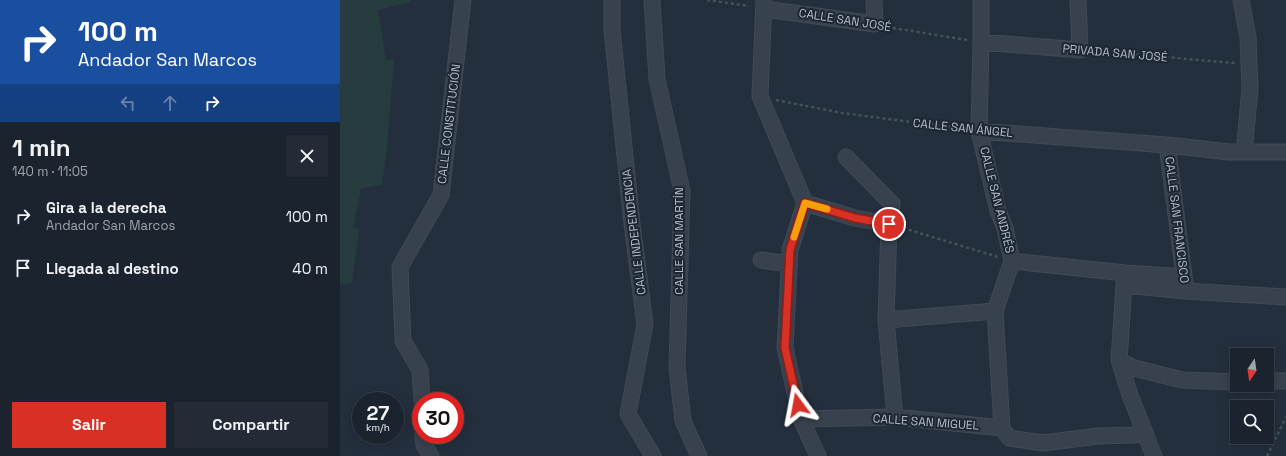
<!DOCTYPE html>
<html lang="es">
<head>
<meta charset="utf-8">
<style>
	:root { --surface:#1b232e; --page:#242b36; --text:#f1f3f6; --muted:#a0a4aa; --line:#39404a; --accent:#d93025 }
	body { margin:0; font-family:"Space Grotesk",sans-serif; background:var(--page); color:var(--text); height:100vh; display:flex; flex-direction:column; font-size:15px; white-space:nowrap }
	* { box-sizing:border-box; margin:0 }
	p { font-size:13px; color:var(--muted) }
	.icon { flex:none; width:22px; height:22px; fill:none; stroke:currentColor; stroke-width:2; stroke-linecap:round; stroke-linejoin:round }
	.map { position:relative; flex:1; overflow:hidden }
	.details { display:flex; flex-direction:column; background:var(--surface); width:340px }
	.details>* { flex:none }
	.guide { background:#1a4fa0; color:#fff; overflow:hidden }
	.needle { width:26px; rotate:193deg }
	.buttons { position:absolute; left:890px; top:348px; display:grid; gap:8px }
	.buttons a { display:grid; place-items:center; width:44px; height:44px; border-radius:0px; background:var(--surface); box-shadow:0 2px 10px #0003,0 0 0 1px var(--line); font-size:20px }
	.speed { position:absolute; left:12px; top:392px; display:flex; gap:8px; font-size:20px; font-weight:700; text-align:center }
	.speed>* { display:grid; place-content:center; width:52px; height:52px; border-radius:50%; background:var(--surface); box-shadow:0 2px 10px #0003,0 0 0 1px var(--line); line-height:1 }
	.speed small { font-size:10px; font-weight:400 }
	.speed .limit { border:6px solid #d22; background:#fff; color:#111 }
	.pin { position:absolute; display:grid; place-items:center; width:34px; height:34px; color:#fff; margin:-17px; border:2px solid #fff; border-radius:50%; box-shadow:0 1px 4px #0007 }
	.me { position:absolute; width:44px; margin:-22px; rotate:347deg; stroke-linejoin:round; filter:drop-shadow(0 0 3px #0008) }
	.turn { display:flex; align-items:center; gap:14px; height:84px; padding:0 12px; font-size:18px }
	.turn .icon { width:52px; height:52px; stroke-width:2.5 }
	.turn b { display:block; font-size:28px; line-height:34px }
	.lanes { display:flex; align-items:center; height:38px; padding:0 12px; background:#0003; justify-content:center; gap:20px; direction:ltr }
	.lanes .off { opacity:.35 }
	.round { display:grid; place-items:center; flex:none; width:42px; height:42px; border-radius:0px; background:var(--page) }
	.overview { display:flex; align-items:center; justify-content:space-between; height:68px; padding:0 12px }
	h1 { font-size:24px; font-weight:700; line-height:30px }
	.button { display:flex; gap:8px; margin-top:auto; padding:8px 12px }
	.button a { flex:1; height:46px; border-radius:0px; background:var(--accent); color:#fff; font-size:16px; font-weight:700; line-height:46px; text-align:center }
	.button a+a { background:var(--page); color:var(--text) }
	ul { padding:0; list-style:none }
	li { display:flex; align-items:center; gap:12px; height:52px; padding:0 12px }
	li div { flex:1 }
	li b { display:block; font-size:15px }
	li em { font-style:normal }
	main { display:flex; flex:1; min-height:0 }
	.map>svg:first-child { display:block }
</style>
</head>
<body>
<main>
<section class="details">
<div class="guide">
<div class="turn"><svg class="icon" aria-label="right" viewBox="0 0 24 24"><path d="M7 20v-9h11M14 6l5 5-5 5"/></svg><div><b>100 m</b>Andador San Marcos</div></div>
<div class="lanes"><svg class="icon off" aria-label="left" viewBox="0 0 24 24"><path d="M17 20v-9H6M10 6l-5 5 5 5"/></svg><svg class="icon off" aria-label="ahead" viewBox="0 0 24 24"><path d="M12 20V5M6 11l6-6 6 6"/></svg><svg class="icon" aria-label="right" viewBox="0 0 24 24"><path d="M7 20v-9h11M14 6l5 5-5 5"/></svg></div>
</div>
<div class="overview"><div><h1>1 min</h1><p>140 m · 11:05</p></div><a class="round"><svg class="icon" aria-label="close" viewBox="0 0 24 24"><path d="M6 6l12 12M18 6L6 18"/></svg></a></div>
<ul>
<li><svg class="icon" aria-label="right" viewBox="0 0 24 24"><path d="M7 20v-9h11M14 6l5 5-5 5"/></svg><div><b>Gira a la derecha</b><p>Andador San Marcos</p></div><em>100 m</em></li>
<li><svg class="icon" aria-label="arrive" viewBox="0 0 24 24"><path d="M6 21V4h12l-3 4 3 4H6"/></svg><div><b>Llegada al destino</b></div><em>40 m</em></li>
</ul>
<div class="button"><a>Salir</a><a>Compartir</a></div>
</section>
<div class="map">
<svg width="946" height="456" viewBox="0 0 946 456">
	<rect width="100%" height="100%" fill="#242f3e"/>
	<!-- green -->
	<path fill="#263c3f" d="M 0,0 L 70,0 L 70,2 L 38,10 L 46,60 L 54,59 L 47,149 L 42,184 L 21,189 L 13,228 L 19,229 L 12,283 L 0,285 Z"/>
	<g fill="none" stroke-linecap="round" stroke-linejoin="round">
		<defs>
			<path id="minor" d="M 272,0 L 272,30 L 292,224 L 305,324 L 288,414 L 313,456
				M 312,0 L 317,79 L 342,191 L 337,367 L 343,421 L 359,456
				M 424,0 L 420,96 L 465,203 L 450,250 L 445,348 L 461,419 L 478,456
				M 641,0 L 641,42 L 639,131 L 658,211 L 665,228 L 672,261 L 655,311 L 662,428
				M 901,0 L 908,37 L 910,89 L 904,152
				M 424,9 L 535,24 L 534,0
				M 641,42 L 740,50 L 738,0
				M 639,131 L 827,145 L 889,152 L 946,152
				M 827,145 L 846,291
				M 506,157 L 552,204 L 549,224 L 546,320 L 555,417
				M 465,203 L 515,218 L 549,224
				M 421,260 L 449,264
				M 672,261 L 785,273 L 784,285 L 846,291 L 946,297
				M 785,273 L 844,277
				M 784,285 L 779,360 L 790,395 L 814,456
				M 546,320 L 655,311
				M 779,360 L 794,368 L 842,380 L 897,382
				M 927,381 L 946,381
				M 82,401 L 80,370 L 63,341 L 60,267 L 101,195 L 123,0
				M 461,419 L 555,417 L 662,428
				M 662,428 L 669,438 L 703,443 L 758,436 L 793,435 L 805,432
				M 83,435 L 84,445 L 91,456"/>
		</defs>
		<!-- minor casing -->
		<use href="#minor" stroke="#414a57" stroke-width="17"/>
		<!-- path -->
		<path stroke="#3f5557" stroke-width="2.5" stroke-dasharray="3 3" stroke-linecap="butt" d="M 367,0 L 409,6
			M 547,27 L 627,40
			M 754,51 L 895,63
			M 436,100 L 502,113 L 625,129
			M 563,228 L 658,257
			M 927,456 L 946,417"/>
		<!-- minor -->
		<use href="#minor" stroke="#38414e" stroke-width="15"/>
	</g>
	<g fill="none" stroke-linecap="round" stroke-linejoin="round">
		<defs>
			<path id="route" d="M 458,405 L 445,348 L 450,250 L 465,203 L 515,218 L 549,224"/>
		</defs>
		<!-- route casing -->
		<use href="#route" stroke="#8d1f18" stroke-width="10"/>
		<!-- route -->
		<use href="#route" stroke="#d93025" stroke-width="7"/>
		<!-- slow -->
		<path stroke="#f59e0b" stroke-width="7" d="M 454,237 L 465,203 L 487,209"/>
	</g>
	<g text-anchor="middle" stroke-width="4" stroke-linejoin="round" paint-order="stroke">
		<!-- street labels -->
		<g font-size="12" fill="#b4bcc9" stroke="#1d2633">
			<text transform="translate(505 20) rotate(9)" y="4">CALLE SAN JOSÉ</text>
			<text transform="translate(775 53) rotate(5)" y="4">PRIVADA SAN JOSÉ</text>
			<text transform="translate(109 124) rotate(-83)" y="4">CALLE CONSTITUCIÓN</text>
			<text transform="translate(623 128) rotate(6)" y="4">CALLE SAN ÁNGEL</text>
			<text transform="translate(657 200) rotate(76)" y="4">CALLE SAN ANDRÉS</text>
			<text transform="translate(837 220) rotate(83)" y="4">CALLE SAN FRANCISCO</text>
			<text transform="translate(294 232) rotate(-97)" y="4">CALLE INDEPENDENCIA</text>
			<text transform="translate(339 241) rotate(-90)" y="4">CALLE SAN MARTÍN</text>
			<text transform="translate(586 422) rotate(4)" y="4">CALLE SAN MIGUEL</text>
		</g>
	</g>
</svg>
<div class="buttons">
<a><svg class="needle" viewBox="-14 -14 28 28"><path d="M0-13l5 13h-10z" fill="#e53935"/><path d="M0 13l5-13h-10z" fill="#a0a4aa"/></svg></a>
<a><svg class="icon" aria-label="search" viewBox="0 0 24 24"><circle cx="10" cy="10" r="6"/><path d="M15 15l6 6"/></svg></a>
</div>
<div class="speed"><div>27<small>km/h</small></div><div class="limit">30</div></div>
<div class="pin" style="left:549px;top:224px;background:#d93025"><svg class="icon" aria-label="arrive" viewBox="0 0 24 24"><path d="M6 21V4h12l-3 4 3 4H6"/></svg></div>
<svg class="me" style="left:458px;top:405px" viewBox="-20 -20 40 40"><path d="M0-17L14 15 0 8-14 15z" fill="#d93025" stroke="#fff" stroke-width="4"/></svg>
</div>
</main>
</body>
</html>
